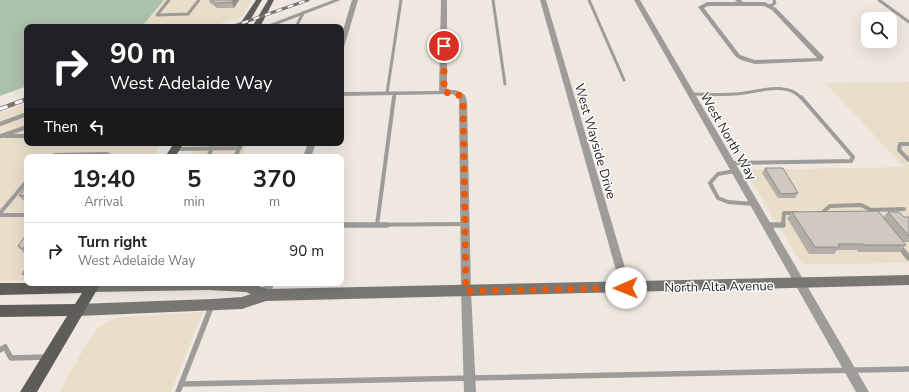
<!DOCTYPE html>
<html lang="en">
<head>
<meta charset="utf-8">
<style>
	:root { --surface:#fff; --page:#f2f2f2; --text:#222; --muted:#767676; --line:#e0e0e0 }
	body { margin:0; font-family:"Nunito Sans",sans-serif; background:var(--page); color:var(--text); height:100vh; display:flex; flex-direction:column; font-size:15px; white-space:nowrap }
	* { box-sizing:border-box; margin:0 }
	p { font-size:13px; color:var(--muted) }
	.icon { flex:none; width:22px; height:22px; fill:none; stroke:currentColor; stroke-width:2; stroke-linecap:round; stroke-linejoin:round }
	.map { position:relative; flex:1; overflow:hidden }
	.panel { position:absolute; left:24px; top:154px; width:320px; height:132px; display:flex; flex-direction:column; background:var(--surface); border-radius:8px; box-shadow:0 4px 16px #0002 }
	.panel>* { flex:none }
	.hud { position:absolute; left:24px; top:24px; width:320px; height:122px; border-radius:8px; box-shadow:0 4px 16px #0002; background:#202124; color:#fff; overflow:hidden }
	.controls { position:absolute; left:861px; top:12px; display:grid; gap:8px }
	.controls a { display:grid; place-items:center; width:36px; height:36px; border-radius:8px; background:var(--surface); box-shadow:0 4px 16px #0002; font-size:20px }
	.pin { position:absolute; display:grid; place-items:center; width:34px; height:34px; color:#fff; margin:-17px; border:2px solid #fff; border-radius:50%; box-shadow:0 1px 4px #0007 }
	.me { position:absolute; width:44px; margin:-22px; rotate:269deg; stroke-linejoin:round; filter:drop-shadow(0 0 3px #0008) }
	.turn { display:flex; align-items:center; gap:14px; height:84px; padding:0 20px; font-size:18px }
	.turn .icon { width:52px; height:52px; stroke-width:2.5 }
	.turn b { display:block; font-size:28px; line-height:34px }
	.then { display:flex; align-items:center; height:38px; padding:0 20px; background:#0003; gap:8px; font-size:15px }
	.eta { display:flex; justify-content:space-evenly; align-items:center; height:68px; text-align:center }
	.eta b { font-size:24px; font-weight:700; line-height:28px }
	ul { padding:0; list-style:none }
	li { display:flex; align-items:center; gap:12px; height:56px; padding:0 20px; border-top:1px solid var(--line) }
	li div { flex:1 }
	li b { display:block; font-size:15px }
	li em { font-style:normal }
	.map>svg:first-child { display:block }
</style>
</head>
<body>
<div class="map">
<svg width="909" height="392" viewBox="0 0 909 392">
	<rect width="100%" height="100%" fill="#efe8e1"/>
	<!-- commercial -->
	<path fill="#e9deca" d="M 164,0 L 252,0 L 243,16 L 209,27 L 169,27 L 144,24 Z
		M 909,82 L 909,263 L 804,264 L 800,261 L 744,170 L 904,167 L 825,83 Z
		M 27,103 L 27,143 L 161,143 L 152,157 L 27,157 L 27,280 L 0,281 L 0,113 Z
		M 197,143 L 248,143 L 241,157 L 189,157 Z
		M 203,312 L 171,392 L 59,392 L 89,340 L 98,328 L 110,320 L 123,317 Z"/>
	<!-- green -->
	<path fill="#acc1aa" d="M 0,0 L 164,0 L 144,24 L 169,27 L 27,27 L 27,86 L 0,96 Z"/>
	<g fill="none" stroke-linecap="round" stroke-linejoin="round">
		<!-- service-far2 -->
		<path stroke="#9d9c98" stroke-width="3" d="M 169,0 L 157,15 L 188,14 L 199,0
			M 493,0 L 505,84
			M 589,0 L 624,80
			M 879,0 L 909,22
			M 770,6 L 775,3 L 774,0
			M 296,27 L 303,13
			M 387,93 L 401,0
			M 691,94 C 706,94 721,95 735,94 C 756,93 786,80 801,98
			M 394,98 L 395,93"/>
		<!-- service-far1 -->
		<path stroke="#9d9c98" stroke-width="4" d="M 0,124 L 27,114
			M 1,136 L 27,127
			M 5,136 L 27,136
			M 909,144 L 900,144 L 899,150 L 909,160
			M 175,149 L 240,148
			M 51,157 L 55,155 L 107,154 L 112,157
			M 208,157 L 212,148
			M 235,157 L 242,143
			M 731,163 L 851,161 L 853,157 L 801,97
			M 735,171 L 718,174 L 710,183 L 718,198 L 728,202 L 754,204
			M 871,210 L 904,209
			M 0,213 L 27,181
			M 819,213 L 822,213 L 830,206 L 861,205 L 871,210 L 875,216
			M 0,215 L 27,215
			M 341,225 L 465,224
			M 377,225 L 394,97
			M 767,225 L 783,225 L 784,213 L 797,213"/>
		<!-- service -->
		<path stroke="#9d9c98" stroke-width="5.5" d="M 341,225 L 387,225
			M 767,225 L 783,225
			M 898,245 L 909,258
			M 0,350 L 5,347 L 11,358 L 47,357
			M 181,384 L 909,369
			M 178,392 L 212,305"/>
		<!-- minor -->
		<path fill="#9d9c98" fill-rule="evenodd" d="M 333,0 L 341,0 L 271,27 L 262,27 Z
			M 352,0 L 358,0 L 344,47 L 341,49 L 341,37 Z
			M 441,0 L 447,0 L 447,90 L 456,90 L 465,95 L 467,101 L 471,291 L 476,392 L 464,392 L 461,291 L 459,98 L 452,94 L 341,96 L 341,92 L 439,91 Z
			M 540,0 L 546,0 L 631,288 L 630,291 L 626,293 L 622,291 L 621,288 Z
			M 634,0 L 640,0 L 869,392 L 856,392 Z
			M 735,0 L 741,0 L 743,2 L 765,2 L 776,8 L 823,56 L 824,57 L 822,61 L 755,64 L 741,60 L 736,57 L 698,7 L 707,2 L 737,2 ZM 708,6 L 764,6 L 772,10 L 817,58 L 755,60 L 740,55 L 704,8 Z
			M 308,143 L 316,143 L 311,157 L 303,157 Z
			M 264,283 L 274,283 L 270,298 L 266,300 L 262,298 L 261,295 Z"/>
		<!-- secondary -->
		<path fill="#787772" fill-rule="evenodd" d="M 909,275 L 909,285 L 266,301 L 242,309 L 78,316 L 73,314 L 71,310 L 73,306 L 78,304 L 212,299 L 242,297 L 251,294 L 246,292 L 208,290 L 93,292 L 88,291 L 87,287 L 89,283 L 251,283 L 267,289 Z"/>
		<!-- primary -->
		<path fill="#5e5d57" fill-rule="evenodd" d="M 256,0 L 262,0 L 246,27 L 238,27 Z
			M 268,0 L 274,0 L 260,27 L 252,27 Z
			M 174,143 L 184,143 L 175,157 L 165,157 Z
			M 0,283 L 101,283 L 37,392 L 20,392 L 67,316 L 0,317 L 0,305 L 75,304 L 82,293 L 0,295 Z"/>
		<defs>
			<path id="rail-far1" d="M 231,27 L 308,0"/>
			<path id="rail" d="M 0,109 L 27,99"/>
		</defs>
		<!-- rail-far1 casing -->
		<use href="#rail-far1" stroke="#7a7571" stroke-width="3"/>
		<!-- rail casing -->
		<use href="#rail" stroke="#7a7571" stroke-width="4.5"/>
		<!-- rail-far1 -->
		<use href="#rail-far1" stroke="#fff" stroke-width="2" stroke-dasharray="6" stroke-linecap="butt"/>
		<!-- rail -->
		<use href="#rail" stroke="#fff" stroke-width="3" stroke-dasharray="8" stroke-linecap="butt"/>
	</g>
	<!-- wall -->
	<path fill="#b2ada7" d="M 209,0 L 239,0 L 234,8 L 217,8 L 209,2 Z
		M 765,168 L 798,193 L 795,198 L 778,198 L 762,173 Z
		M 27,185 L 27,202 L 25,202 L 19,196 Z
		M 792,212 L 883,217 L 888,212 L 904,217 L 909,217 L 909,242 L 903,242 L 906,245 L 899,252 L 858,252 L 857,250 L 837,250 L 834,254 L 809,254 L 787,218 Z
		M 27,236 L 27,253 L 24,253 L 18,246 Z
		M 27,267 L 27,279 L 22,274 Z"/>
	<!-- shaded-wall -->
	<path fill="#918d88" d="M 233,0 L 239,0 L 234,8 L 232,2 Z"/>
	<!-- building -->
	<path fill="#cfc9c2" stroke="#918d88" d="M 212,0 L 233,0 L 232,2 L 215,3 Z
		M 283,25 L 282,27 L 266,27 Z
		M 765,168 L 783,168 L 798,193 L 781,194 Z
		M 27,185 L 27,195 L 19,196 Z
		M 878,211 L 906,245 L 865,245 L 863,244 L 838,244 L 840,247 L 815,247 L 792,212 Z
		M 888,212 L 899,212 L 904,217 L 909,217 L 909,236 Z
		M 25,236 L 27,236 L 27,248 L 19,248 L 20,246 L 18,246 Z
		M 27,267 L 27,274 L 22,274 Z"/>
	<g fill="none" stroke-linecap="round" stroke-linejoin="round">
		<!-- route -->
		<path stroke="#ea580c" stroke-width="7" stroke-dasharray="0 12.6" d="M 444,46 L 444,93 L 453,92 L 462,97 L 463,101 L 466,291 L 626,288"/>
	</g>
	<g text-anchor="middle" stroke-width="3" stroke-linejoin="round" paint-order="stroke">
		<!-- street labels -->
		<g font-size="13" fill="#201d1b" stroke="#fff">
			<text transform="translate(729 136) rotate(60)" y="5">West North Way</text>
			<text transform="translate(596 141) rotate(74)" y="5">West Wayside Drive</text>
			<text transform="translate(719 286) rotate(-1)" y="5">North Alta Avenue</text>
		</g>
	</g>
</svg>
<div class="controls">
<a><svg class="icon" aria-label="search" viewBox="0 0 24 24"><circle cx="10" cy="10" r="6"/><path d="M15 15l6 6"/></svg></a>
</div>
<div class="pin" style="left:444px;top:46px;background:#d93025"><svg class="icon" aria-label="arrive" viewBox="0 0 24 24"><path d="M6 21V4h12l-3 4 3 4H6"/></svg></div>
<svg class="me" style="left:626px;top:288px" viewBox="-20 -20 40 40"><circle r="19" fill="#fff"/><path d="M0-13L10 11 0 6-10 11z" fill="#ea580c"/></svg>
<div class="hud">
<div class="turn"><svg class="icon" aria-label="right" viewBox="0 0 24 24"><path d="M7 20v-9h11M14 6l5 5-5 5"/></svg><div><b>90 m</b>West Adelaide Way</div></div>
<div class="then">Then<svg class="icon" aria-label="left" viewBox="0 0 24 24"><path d="M17 20v-9H6M10 6l-5 5 5 5"/></svg></div>
</div>
<section class="panel">
<div class="eta">
<div><b>19:40</b><p>Arrival</p></div>
<div><b>5</b><p>min</p></div>
<div><b>370</b><p>m</p></div>
</div>
<ul>
<li><svg class="icon" aria-label="right" viewBox="0 0 24 24"><path d="M7 20v-9h11M14 6l5 5-5 5"/></svg><div><b>Turn right</b><p>West Adelaide Way</p></div><em>90 m</em></li>
</ul>
</section>
</div>
</body>
</html>
